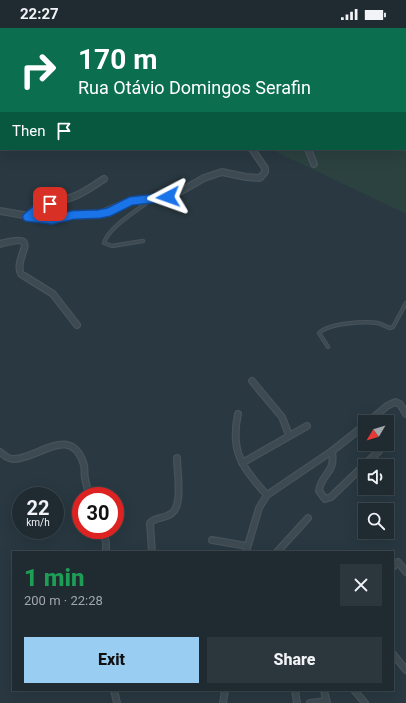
<!DOCTYPE html>
<html lang="en">
<head>
<meta charset="utf-8">
<style>
	:root { --surface:#1f2a31; --page:#2c363d; --text:#f1f3f6; --muted:#a1a7ab; --line:#3c464d; --accent:#99cdf2 }
	body { margin:0; font-family:Roboto,sans-serif; background:var(--page); color:var(--text); height:100vh; display:flex; flex-direction:column; font-size:15px; white-space:nowrap }
	* { box-sizing:border-box; margin:0 }
	p { font-size:13px; color:var(--muted) }
	.icon { flex:none; width:22px; height:22px; fill:none; stroke:currentColor; stroke-width:2; stroke-linecap:round; stroke-linejoin:round }
	.map { position:relative; flex:1; overflow:hidden }
	.panel { position:absolute; left:12px; top:523px; width:382px; height:140px; display:flex; flex-direction:column; background:var(--surface); border-radius:0px; box-shadow:0 4px 16px #0002,0 0 0 1px var(--line) }
	.panel>* { flex:none }
	.banner { position:absolute; left:0px; top:0px; width:406px; height:122px; box-shadow:0 4px 16px #0002,0 0 0 1px var(--line); background:#0b6e4f; color:#fff; overflow:hidden }
	.needle { width:26px; rotate:232deg }
	.fabs { position:absolute; left:358px; top:387px; display:grid; gap:8px }
	.fabs a { display:grid; place-items:center; width:36px; height:36px; border-radius:0px; background:var(--surface); box-shadow:0 4px 16px #0002,0 0 0 1px var(--line); font-size:20px }
	.speed { position:absolute; left:12px; top:459px; display:flex; gap:8px; font-size:20px; font-weight:700; text-align:center }
	.speed>* { display:grid; place-content:center; width:52px; height:52px; border-radius:50%; background:var(--surface); box-shadow:0 4px 16px #0002,0 0 0 1px var(--line); line-height:1 }
	.speed small { font-size:10px; font-weight:400 }
	.speed .limit { border:6px solid #d22; background:#fff; color:#111 }
	.pin { position:absolute; display:grid; place-items:center; width:34px; height:34px; color:#fff; margin:-17px; border-radius:8px; box-shadow:0 2px 6px #0006 }
	.me { position:absolute; width:44px; margin:-22px; rotate:266deg; stroke-linejoin:round; filter:drop-shadow(0 0 3px #0008) }
	.turn { display:flex; align-items:center; gap:14px; height:84px; padding:0 12px; font-size:18px }
	.turn .icon { width:52px; height:52px; stroke-width:2.5 }
	.turn b { display:block; font-size:28px; line-height:34px }
	.then { display:flex; align-items:center; height:38px; padding:0 12px; background:#0003; gap:8px; font-size:15px }
	.round { display:grid; place-items:center; flex:none; width:42px; height:42px; border-radius:0px; background:var(--page) }
	.head { display:flex; align-items:center; justify-content:space-between; height:68px; padding:0 12px }
	h1 { font-size:24px; font-weight:800; line-height:30px; color:#1e9e55 }
	.primary-button { display:flex; gap:8px; margin-top:auto; padding:8px 12px }
	.primary-button a { flex:1; height:46px; border-radius:0px; background:var(--accent); color:#111; font-size:16px; font-weight:800; line-height:46px; text-align:center }
	.primary-button a+a { background:var(--page); color:var(--text) }
	.status { display:flex; justify-content:space-between; align-items:center; height:28px; padding:0 20px; background:var(--surface); direction:ltr }
	.status svg { height:11px; fill:currentColor }
	.map>svg:first-child { display:block }
</style>
</head>
<body>
<div class="status"><b>22:27</b><svg viewBox="0 0 49 12"><path d="M0 12V9h3v3zM5 12V6h3v6zM10 12V3h3v9zM15 12V0h3v12zM26 1h20v11H26zM47 4h2v5h-2z"/></svg></div>
<div class="map">
<svg width="406" height="675" viewBox="0 0 406 675">
	<rect width="100%" height="100%" fill="#293841"/>
	<!-- green -->
	<path fill="#2b4240" d="M 17,0 L 406,0 L 406,186 L 270,121 L 405,121 L 405,1 Z"/>
	<g fill="none" stroke-linecap="round" stroke-linejoin="round">
		<defs>
			<path id="lane" d="M 143,213 L 112,218 L 104,215 C 110,197 138,183 151,171
				M 328,319 L 319,305 C 329,295 364,293 378,295 C 382,296 386,299 390,300 L 393,299 L 406,275"/>
			<path id="street" d="M 0,87 L 1,86
				M 308,121 L 314,136
				M 0,183 L 52,192 L 73,187 L 99,186 L 131,173 L 176,166 L 204,150 L 222,144 L 246,149 L 260,150 L 265,144 L 265,140 L 252,121
				M 27,189 C 40,175 58,175 75,168 C 85,164 94,157 104,151
				M 0,216 C 46,203 12,229 21,246 L 53,266 L 77,297
				M 252,353 L 282,389 L 289,407
				M 238,386 C 230,423 242,440 267,467
				M 368,394 L 387,378 L 395,374 L 400,376 L 406,386
				M 332,423 C 336,446 321,445 319,463 L 325,471 L 331,469 L 379,423
				M 0,424 C 4,427 8,431 13,431 C 37,432 71,394 84,437 C 85,441 84,446 85,450 C 86,456 88,462 89,468
				M 242,435 L 307,398
				M 102,502 L 106,514 L 106,524
				M 212,512 L 247,518
				M 152,524 L 150,495 C 155,489 165,491 172,485 C 183,477 177,443 177,430
				M 246,524 L 259,480 L 267,467 L 332,423 L 365,397
				M 277,524 L 308,490
				M 393,539 L 398,534 L 406,544
				M 393,626 L 406,642
				M 114,662 L 117,675
				M 295,662 L 297,675
				M 324,662 L 327,675
				M 354,662 L 365,675
				M 223,675 L 225,662
				M 310,675 L 326,673"/>
		</defs>
		<!-- lane casing -->
		<use href="#lane" stroke="#47535b" stroke-width="4.5"/>
		<!-- street casing -->
		<use href="#street" stroke="#47535b" stroke-width="8"/>
		<!-- lane -->
		<use href="#lane" stroke="#3d4a51" stroke-width="2.5"/>
		<!-- street -->
		<use href="#street" stroke="#3d4a51" stroke-width="5.5"/>
	</g>
	<g fill="none" stroke-linecap="round" stroke-linejoin="round">
		<defs>
			<path id="route" d="M 50,176 L 37,181 L 27,189 L 52,192 L 73,187 L 99,186 L 109,184 L 131,173 L 168,169"/>
		</defs>
		<!-- route casing -->
		<use href="#route" stroke="#114b97" stroke-width="10"/>
		<!-- route -->
		<use href="#route" stroke="#1a73e8" stroke-width="7"/>
	</g>
</svg>
<div class="fabs">
<a><svg class="needle" viewBox="-14 -14 28 28"><path d="M0-13l5 13h-10z" fill="#e53935"/><path d="M0 13l5-13h-10z" fill="#a1a7ab"/></svg></a>
<a><svg class="icon" aria-label="sound" viewBox="0 0 24 24"><path d="M4 9h4l5-4v14l-5-4H4zM17 9q2 3 0 6"/></svg></a>
<a><svg class="icon" aria-label="search" viewBox="0 0 24 24"><circle cx="10" cy="10" r="6"/><path d="M15 15l6 6"/></svg></a>
</div>
<div class="speed"><div>22<small>km/h</small></div><div class="limit">30</div></div>
<div class="pin" style="left:50px;top:176px;background:#d93025"><svg class="icon" aria-label="arrive" viewBox="0 0 24 24"><path d="M6 21V4h12l-3 4 3 4H6"/></svg></div>
<svg class="me" style="left:168px;top:169px" viewBox="-20 -20 40 40"><path d="M0-17L14 15 0 8-14 15z" fill="#1a73e8" stroke="#fff" stroke-width="4"/></svg>
<div class="banner">
<div class="turn"><svg class="icon" aria-label="right" viewBox="0 0 24 24"><path d="M7 20v-9h11M14 6l5 5-5 5"/></svg><div><b>170 m</b>Rua Otávio Domingos Serafin</div></div>
<div class="then">Then<svg class="icon" aria-label="arrive" viewBox="0 0 24 24"><path d="M6 21V4h12l-3 4 3 4H6"/></svg></div>
</div>
<section class="panel">
<div class="head"><div><h1>1 min</h1><p>200 m · 22:28</p></div><a class="round"><svg class="icon" aria-label="close" viewBox="0 0 24 24"><path d="M6 6l12 12M18 6L6 18"/></svg></a></div>
<div class="primary-button"><a>Exit</a><a>Share</a></div>
</section>
</div>
</body>
</html>
